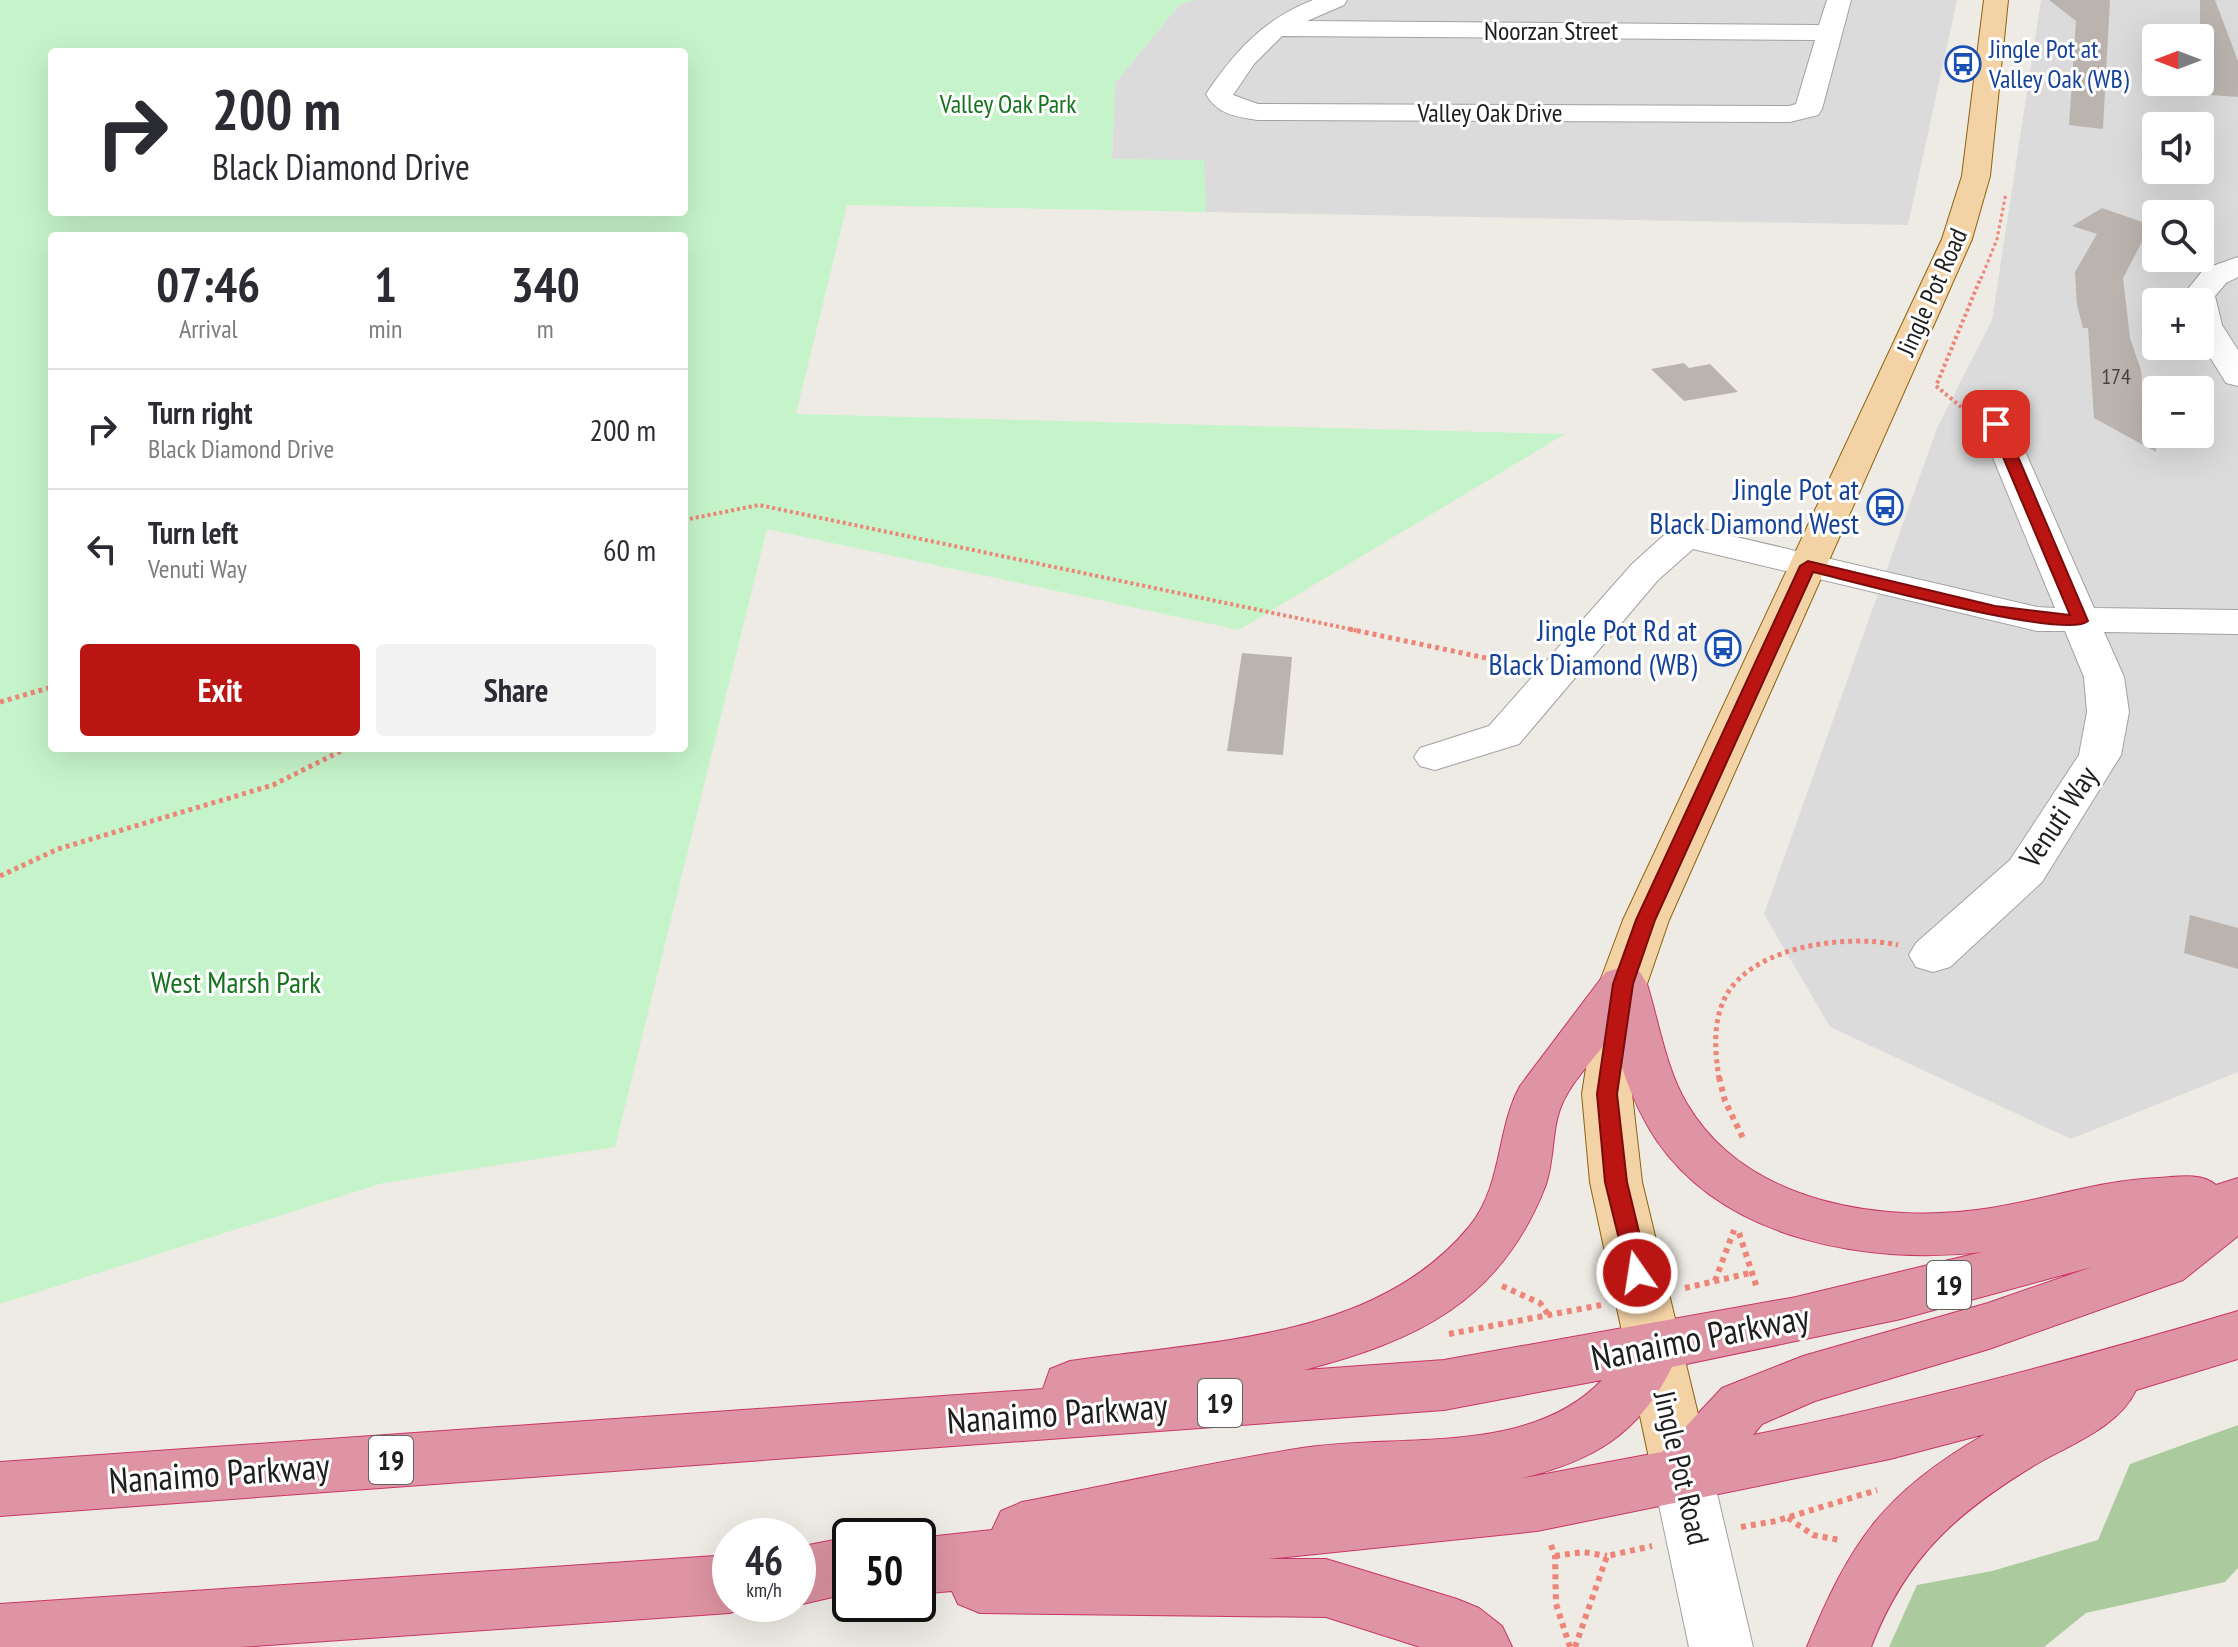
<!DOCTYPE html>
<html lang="en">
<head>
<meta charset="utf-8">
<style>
	:root { --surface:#fff; --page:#f2f2f3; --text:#2b2b33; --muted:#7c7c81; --line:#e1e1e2; --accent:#ba1413 }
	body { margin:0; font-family:"PT Sans Narrow",sans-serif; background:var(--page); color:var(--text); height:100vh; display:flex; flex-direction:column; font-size:30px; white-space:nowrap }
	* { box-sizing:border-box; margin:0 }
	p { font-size:26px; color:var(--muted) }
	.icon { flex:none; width:44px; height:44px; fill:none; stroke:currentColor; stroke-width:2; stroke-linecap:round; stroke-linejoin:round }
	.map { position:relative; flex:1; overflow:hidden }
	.drawer { position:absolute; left:48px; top:232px; width:640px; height:520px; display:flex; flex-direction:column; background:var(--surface); border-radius:8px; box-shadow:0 8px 32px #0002 }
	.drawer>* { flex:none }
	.top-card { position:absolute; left:48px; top:48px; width:640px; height:168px; border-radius:8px; box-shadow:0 8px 32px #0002; background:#fff; color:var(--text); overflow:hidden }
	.needle { width:52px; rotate:270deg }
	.buttons { position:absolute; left:2142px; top:24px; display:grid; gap:16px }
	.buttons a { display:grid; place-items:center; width:72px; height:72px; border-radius:8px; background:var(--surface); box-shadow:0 8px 32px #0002; font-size:40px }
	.speed { position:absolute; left:712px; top:1518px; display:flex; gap:16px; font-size:40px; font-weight:700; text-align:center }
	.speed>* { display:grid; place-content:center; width:104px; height:104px; border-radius:50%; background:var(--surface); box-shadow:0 8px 32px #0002; line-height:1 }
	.speed small { font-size:20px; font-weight:400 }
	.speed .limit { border:4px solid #111; border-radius:12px; background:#fff; color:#111 }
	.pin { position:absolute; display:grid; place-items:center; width:68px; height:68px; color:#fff; margin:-34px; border-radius:16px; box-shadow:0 4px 12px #0006 }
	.me { position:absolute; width:88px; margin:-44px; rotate:347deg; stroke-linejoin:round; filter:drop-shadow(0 0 6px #0008) }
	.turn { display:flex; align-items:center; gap:28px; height:168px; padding:0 32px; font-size:36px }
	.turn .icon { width:104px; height:104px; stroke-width:2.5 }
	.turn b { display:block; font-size:56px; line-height:68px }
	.eta { display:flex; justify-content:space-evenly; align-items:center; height:136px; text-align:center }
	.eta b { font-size:48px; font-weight:700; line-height:56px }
	.primary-button { display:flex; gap:16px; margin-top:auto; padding:16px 32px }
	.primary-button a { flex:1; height:92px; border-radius:8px; background:var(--accent); color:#fff; font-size:32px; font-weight:700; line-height:92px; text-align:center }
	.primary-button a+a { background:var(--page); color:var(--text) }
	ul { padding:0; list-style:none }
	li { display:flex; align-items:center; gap:24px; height:120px; padding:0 32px; border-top:2px solid var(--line) }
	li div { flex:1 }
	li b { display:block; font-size:30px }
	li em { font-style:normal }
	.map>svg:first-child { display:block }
</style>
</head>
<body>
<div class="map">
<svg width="2238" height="1647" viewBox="0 0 2238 1647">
	<rect width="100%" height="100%" fill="#eeebe5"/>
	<!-- residential -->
	<path fill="#dcdbdb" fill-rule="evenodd" d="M 1194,0 L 1957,0 L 1908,225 L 1206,212 L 1203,160 L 1112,160 L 1115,83 L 1179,5 Z
		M 2041,0 L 2238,0 L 2238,1072 L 2071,1139 L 1830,1027 L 1764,914 L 1937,428 L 1992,320 ZM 2156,38 L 2200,38 L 2200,82 L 2156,82 ZM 2156,126 L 2200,126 L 2200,170 L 2156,170 ZM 2156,214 L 2200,214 L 2200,258 L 2156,258 ZM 2156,302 L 2200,302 L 2200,346 L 2156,346 ZM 2156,390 L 2200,390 L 2200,434 L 2156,434 Z"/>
	<!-- forest -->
	<path fill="#abca9e" d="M 2238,1425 L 2238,1568 L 2225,1582 L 2086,1613 L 2044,1647 L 1889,1647 L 1917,1585 L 1992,1571 L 2098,1540 L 2130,1464 Z"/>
	<!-- park -->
	<path fill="#c6f4ca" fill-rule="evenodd" d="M 0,0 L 1194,0 L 1179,5 L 1115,83 L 1112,159 L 1204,160 L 1206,212 L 847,205 L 796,414 L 1565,434 L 1239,630 L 767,529 L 615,1147 L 383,1183 L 0,1304 ZM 52,52 L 684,52 L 684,212 L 52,212 ZM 52,236 L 684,236 L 684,748 L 52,748 Z"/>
	<!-- building -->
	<path fill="#bbb4ae" d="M 2049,0 L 2110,0 L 2103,129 L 2069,125 L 2076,21 Z
		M 2200,0 L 2215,0 L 2238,61 L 2238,97 L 2211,95 L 2200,70 Z
		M 2102,208 L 2151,225 L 2123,278 L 2130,338 L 2141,370 L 2144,406 L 2156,412 L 2156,452 L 2094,418 L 2088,328 L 2083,328 L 2077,305 L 2075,272 L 2097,234 L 2072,226 Z
		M 1684,363 L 1689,368 L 1710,364 L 1738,392 L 1684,401 L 1651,369 Z
		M 1242,653 L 1292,657 L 1283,755 L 1227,751 Z
		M 2190,915 L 2238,928 L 2238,969 L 2184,953 Z"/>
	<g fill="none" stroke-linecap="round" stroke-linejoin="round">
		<defs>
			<path id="minor" d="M 1313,0 L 1347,0 L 1344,5 L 1307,21 L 1819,25 L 1827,0 L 1851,0 L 1822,109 L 1818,115 L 1790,122 L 1258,120 C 1237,117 1216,114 1206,94 C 1235,51 1264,19 1313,0 ZM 1282,36 L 1815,40 L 1796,104 L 1789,106 L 1258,104 L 1233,95 L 1254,64 Z
				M 2238,257 L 2238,277 L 2226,283 L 2215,296 L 2222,325 L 2238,350 L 2238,386 L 2226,383 L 2200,341 L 2200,302 L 2185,302 L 2183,295 L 2204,269 Z
				M 1996,414 L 2008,417 L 2013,424 L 2094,608 L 2238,610 L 2238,634 L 2104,632 L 2124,677 L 2129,712 L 2121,755 L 2042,882 L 1950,967 L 1933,972 L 1916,967 L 1909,955 L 1916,943 L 2010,860 L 2079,755 L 2087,712 L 2084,677 L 2065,631 L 2037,631 L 1693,549 L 1658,580 L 1519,744 L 1435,770 L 1420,766 L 1414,757 L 1420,748 L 1489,726 L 1632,564 L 1672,528 L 1685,525 L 2037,607 L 2055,608 L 1979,424 L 1984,417 Z
				M 1682,1446 L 1703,1453 L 1712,1472 L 1753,1647 L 1689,1647 L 1652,1472 L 1661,1453 Z"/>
			<path id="major" d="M 1984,0 L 2008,0 L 1990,176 L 1972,239 L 1669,920 L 1647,984 L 1632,1094 L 1642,1182 L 1712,1472 L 1703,1491 L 1682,1498 L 1661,1491 L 1652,1472 L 1590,1182 L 1582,1094 L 1599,984 L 1623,920 L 1942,239 L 1962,176 Z"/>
			<path id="highway" d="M 1623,967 L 1640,972 L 1647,984 C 1659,1023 1666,1069 1687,1104 C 1747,1205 1886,1225 1991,1208 C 2048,1199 2101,1180 2158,1178 C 2177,1177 2201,1172 2216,1185 L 2238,1178 L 2238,1236 L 2183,1280 L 1989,1349 L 1815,1401 L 1762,1424 L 1753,1435 C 1917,1402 2077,1359 2238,1311 L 2238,1359 L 2136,1390 C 2119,1426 2074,1443 2040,1462 C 1958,1511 1906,1556 1871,1647 L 1807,1647 C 1852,1539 1883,1494 1985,1434 L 1890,1459 L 1537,1531 L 1268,1559 L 1326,1559 L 1457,1599 L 1479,1608 L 1502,1626 L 1512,1647 L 1420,1647 L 1326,1617 L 980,1613 L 958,1604 L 952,1591 L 918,1594 L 918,1538 L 992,1530 L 1001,1511 L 1022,1502 C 1115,1484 1208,1463 1302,1448 C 1399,1433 1529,1457 1602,1380 L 1444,1410 L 0,1516 L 0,1462 L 1043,1389 L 1050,1369 L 1070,1361 C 1205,1341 1375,1341 1469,1227 C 1503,1186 1496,1130 1520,1086 L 1606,972 ZM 1612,1034 C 1622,1072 1635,1108 1657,1141 C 1726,1241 1870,1265 1982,1252 L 1796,1297 L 1444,1360 L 1304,1370 C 1416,1341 1500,1302 1545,1187 C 1555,1161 1551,1129 1562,1104 C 1573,1079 1597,1056 1612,1034 ZM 2092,1267 L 1988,1303 L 1803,1356 L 1722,1388 L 1662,1452 L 1519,1479 C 1593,1461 1638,1435 1672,1367 L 1901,1319 Z
				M 850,1537 L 850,1593 L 798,1605 L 797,1604 L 798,1547 Z
				M 730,1555 L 730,1604 L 752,1604 L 730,1613 L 240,1647 L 0,1647 L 0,1604 Z"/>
		</defs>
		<!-- minor casing -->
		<use href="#minor" stroke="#a2a2a2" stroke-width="2"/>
		<!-- major casing -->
		<use href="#major" stroke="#8b620e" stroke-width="2"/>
		<!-- highway casing -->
		<use href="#highway" stroke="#ca3567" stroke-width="2"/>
		<!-- path-far3 -->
		<path stroke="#ed8578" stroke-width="3" stroke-dasharray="3 3" stroke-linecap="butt" d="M 1981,279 L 1997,239 L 2006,193"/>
		<!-- path-far2 -->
		<path stroke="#ed8578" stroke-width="4" stroke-dasharray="3 3" stroke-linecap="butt" d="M 1966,411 L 1936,386 L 1981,277
			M 684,520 L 759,505 L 1359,631"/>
		<!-- path-far1 -->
		<path stroke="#ed8578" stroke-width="5" stroke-dasharray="4 4" stroke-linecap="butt" d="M 1349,629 L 1519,665
			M 0,702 L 52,687
			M 0,876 L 58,849 L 273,785 L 347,748
			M 1719,1079 C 1715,1051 1712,1020 1727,994 C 1756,945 1848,934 1898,945"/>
		<!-- path -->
		<path stroke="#ed8578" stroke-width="6" stroke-dasharray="5 5" stroke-linecap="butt" d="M 1719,1077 L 1725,1101 L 1743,1138
			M 1739,1233 L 1757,1288
			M 1715,1281 L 1734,1230
			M 1502,1286 L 1540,1303 L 1550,1317
			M 1685,1288 L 1750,1273
			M 1449,1334 L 1601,1305
			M 1788,1518 L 1813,1535 L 1840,1540
			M 1741,1527 L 1776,1521 L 1877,1490
			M 1551,1545 L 1555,1556 L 1556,1604 L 1570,1647
			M 1555,1556 L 1583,1552 L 1607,1556
			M 1575,1647 L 1607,1556 L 1652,1546"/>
		<!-- minor -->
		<use href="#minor" fill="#fff" fill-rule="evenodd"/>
		<!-- major -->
		<use href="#major" fill="#f3d2a6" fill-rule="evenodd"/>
		<!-- highway -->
		<use href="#highway" fill="#de94a2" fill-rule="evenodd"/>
	</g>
	<!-- route -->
	<path fill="#ba1413" stroke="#790d0c" stroke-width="2" d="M 1996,419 L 2004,424 L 2088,621 C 2067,641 1852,581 1813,572 L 1655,920 L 1633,984 L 1617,1094 L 1627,1182 L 1649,1273 L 1645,1280 L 1629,1280 L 1605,1182 L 1597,1094 L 1613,984 L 1636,920 L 1800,566 L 1808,561 L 1995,606 L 2070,615 L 1989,424 Z"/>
	<!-- icons -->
	<defs>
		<symbol id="bus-ring" viewBox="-11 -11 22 22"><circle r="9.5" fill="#fff" stroke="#1a4fb4" stroke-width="1.5"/><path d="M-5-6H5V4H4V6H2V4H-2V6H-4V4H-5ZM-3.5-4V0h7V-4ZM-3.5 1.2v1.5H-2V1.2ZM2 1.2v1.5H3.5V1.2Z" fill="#1a4fb4"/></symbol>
	</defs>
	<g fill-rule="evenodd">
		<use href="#bus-ring" x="1943" y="44" width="40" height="40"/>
		<use href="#bus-ring" x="1865" y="487" width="40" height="40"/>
		<use href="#bus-ring" x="1703" y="628" width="40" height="40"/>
	</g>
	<g text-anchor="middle" stroke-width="6" stroke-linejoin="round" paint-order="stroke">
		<!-- far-number labels -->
		<g font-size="22" fill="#454442">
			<text x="2116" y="384">174</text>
		</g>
		<!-- far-street labels -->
		<g font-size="26" fill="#1e1e1e" stroke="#fff">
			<text x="1551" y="40">Noorzan Street</text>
			<text x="1490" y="122">Valley Oak Drive</text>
			<text transform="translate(1932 292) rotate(-66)" y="9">Jingle Pot Road</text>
		</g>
		<!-- far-transit labels -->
		<g font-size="26" fill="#164399" stroke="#fff" text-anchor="start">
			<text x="1989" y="58">Jingle Pot at<tspan x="1989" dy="30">Valley Oak (WB)</tspan></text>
		</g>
		<!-- far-park labels -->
		<g font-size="26" fill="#16731e" stroke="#fff">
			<text x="1008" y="113">Valley Oak Park</text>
		</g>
		<!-- shield labels -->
		<g fill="#fff" stroke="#626262" stroke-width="2">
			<rect x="1927" y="1261" width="44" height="48" rx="6"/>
			<rect x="1198" y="1379" width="44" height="48" rx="6"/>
			<rect x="369" y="1436" width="44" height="48" rx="6"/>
		</g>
		<g font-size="28" font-weight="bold" fill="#1e1e1e">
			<text x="1949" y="1295">19</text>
			<text x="1220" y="1413">19</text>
			<text x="391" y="1470">19</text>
		</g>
		<!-- transit labels -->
		<g font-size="30" fill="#164399" stroke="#fff" text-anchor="end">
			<text x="1859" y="500">Jingle Pot at<tspan x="1859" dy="34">Black Diamond West</tspan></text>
			<text x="1697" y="641">Jingle Pot Rd at<tspan x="1697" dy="34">Black Diamond (WB)</tspan></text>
		</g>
		<!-- street labels -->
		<g font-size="30" fill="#1e1e1e" stroke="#fff">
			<text transform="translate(2059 817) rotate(-56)" y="10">Venuti Way</text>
			<text transform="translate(1681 1468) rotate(77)" y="10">Jingle Pot Road</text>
		</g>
		<!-- park labels -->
		<g font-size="30" fill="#16731e" stroke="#fff">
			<text x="236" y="993">West Marsh Park</text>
		</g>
		<!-- near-street labels -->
		<g font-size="36" fill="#1e1e1e" stroke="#fff">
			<text transform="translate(1700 1337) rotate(-11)" y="13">Nanaimo Parkway</text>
			<text transform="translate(1057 1413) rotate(-4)" y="13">Nanaimo Parkway</text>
			<text transform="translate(219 1473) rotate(-4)" y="13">Nanaimo Parkway</text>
		</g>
	</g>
</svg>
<div class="buttons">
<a><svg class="needle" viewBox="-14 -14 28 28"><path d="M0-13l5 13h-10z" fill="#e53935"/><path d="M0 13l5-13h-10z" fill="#7c7c81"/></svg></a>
<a><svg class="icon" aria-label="sound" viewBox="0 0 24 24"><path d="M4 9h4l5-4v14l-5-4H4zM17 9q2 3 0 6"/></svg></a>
<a><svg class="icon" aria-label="search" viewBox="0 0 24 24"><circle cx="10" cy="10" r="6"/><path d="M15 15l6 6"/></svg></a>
<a>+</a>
<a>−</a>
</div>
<div class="speed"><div>46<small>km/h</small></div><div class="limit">50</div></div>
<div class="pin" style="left:1996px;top:424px;background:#d93025"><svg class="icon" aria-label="arrive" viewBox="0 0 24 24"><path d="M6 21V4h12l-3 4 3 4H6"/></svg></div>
<svg class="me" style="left:1637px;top:1273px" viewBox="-20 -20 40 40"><circle r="17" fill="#ba1413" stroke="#fff" stroke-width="3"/><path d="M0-11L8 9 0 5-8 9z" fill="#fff"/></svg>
<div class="top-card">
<div class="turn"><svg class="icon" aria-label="right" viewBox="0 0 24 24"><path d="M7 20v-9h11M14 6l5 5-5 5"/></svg><div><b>200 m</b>Black Diamond Drive</div></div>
</div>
<section class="drawer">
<div class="eta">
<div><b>07:46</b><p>Arrival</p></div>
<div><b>1</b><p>min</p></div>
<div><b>340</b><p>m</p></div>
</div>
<ul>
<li><svg class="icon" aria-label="right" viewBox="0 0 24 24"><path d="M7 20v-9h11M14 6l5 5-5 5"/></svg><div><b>Turn right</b><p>Black Diamond Drive</p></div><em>200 m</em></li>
<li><svg class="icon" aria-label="left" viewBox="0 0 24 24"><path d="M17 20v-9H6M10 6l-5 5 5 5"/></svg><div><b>Turn left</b><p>Venuti Way</p></div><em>60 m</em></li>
</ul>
<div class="primary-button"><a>Exit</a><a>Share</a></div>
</section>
</div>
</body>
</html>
